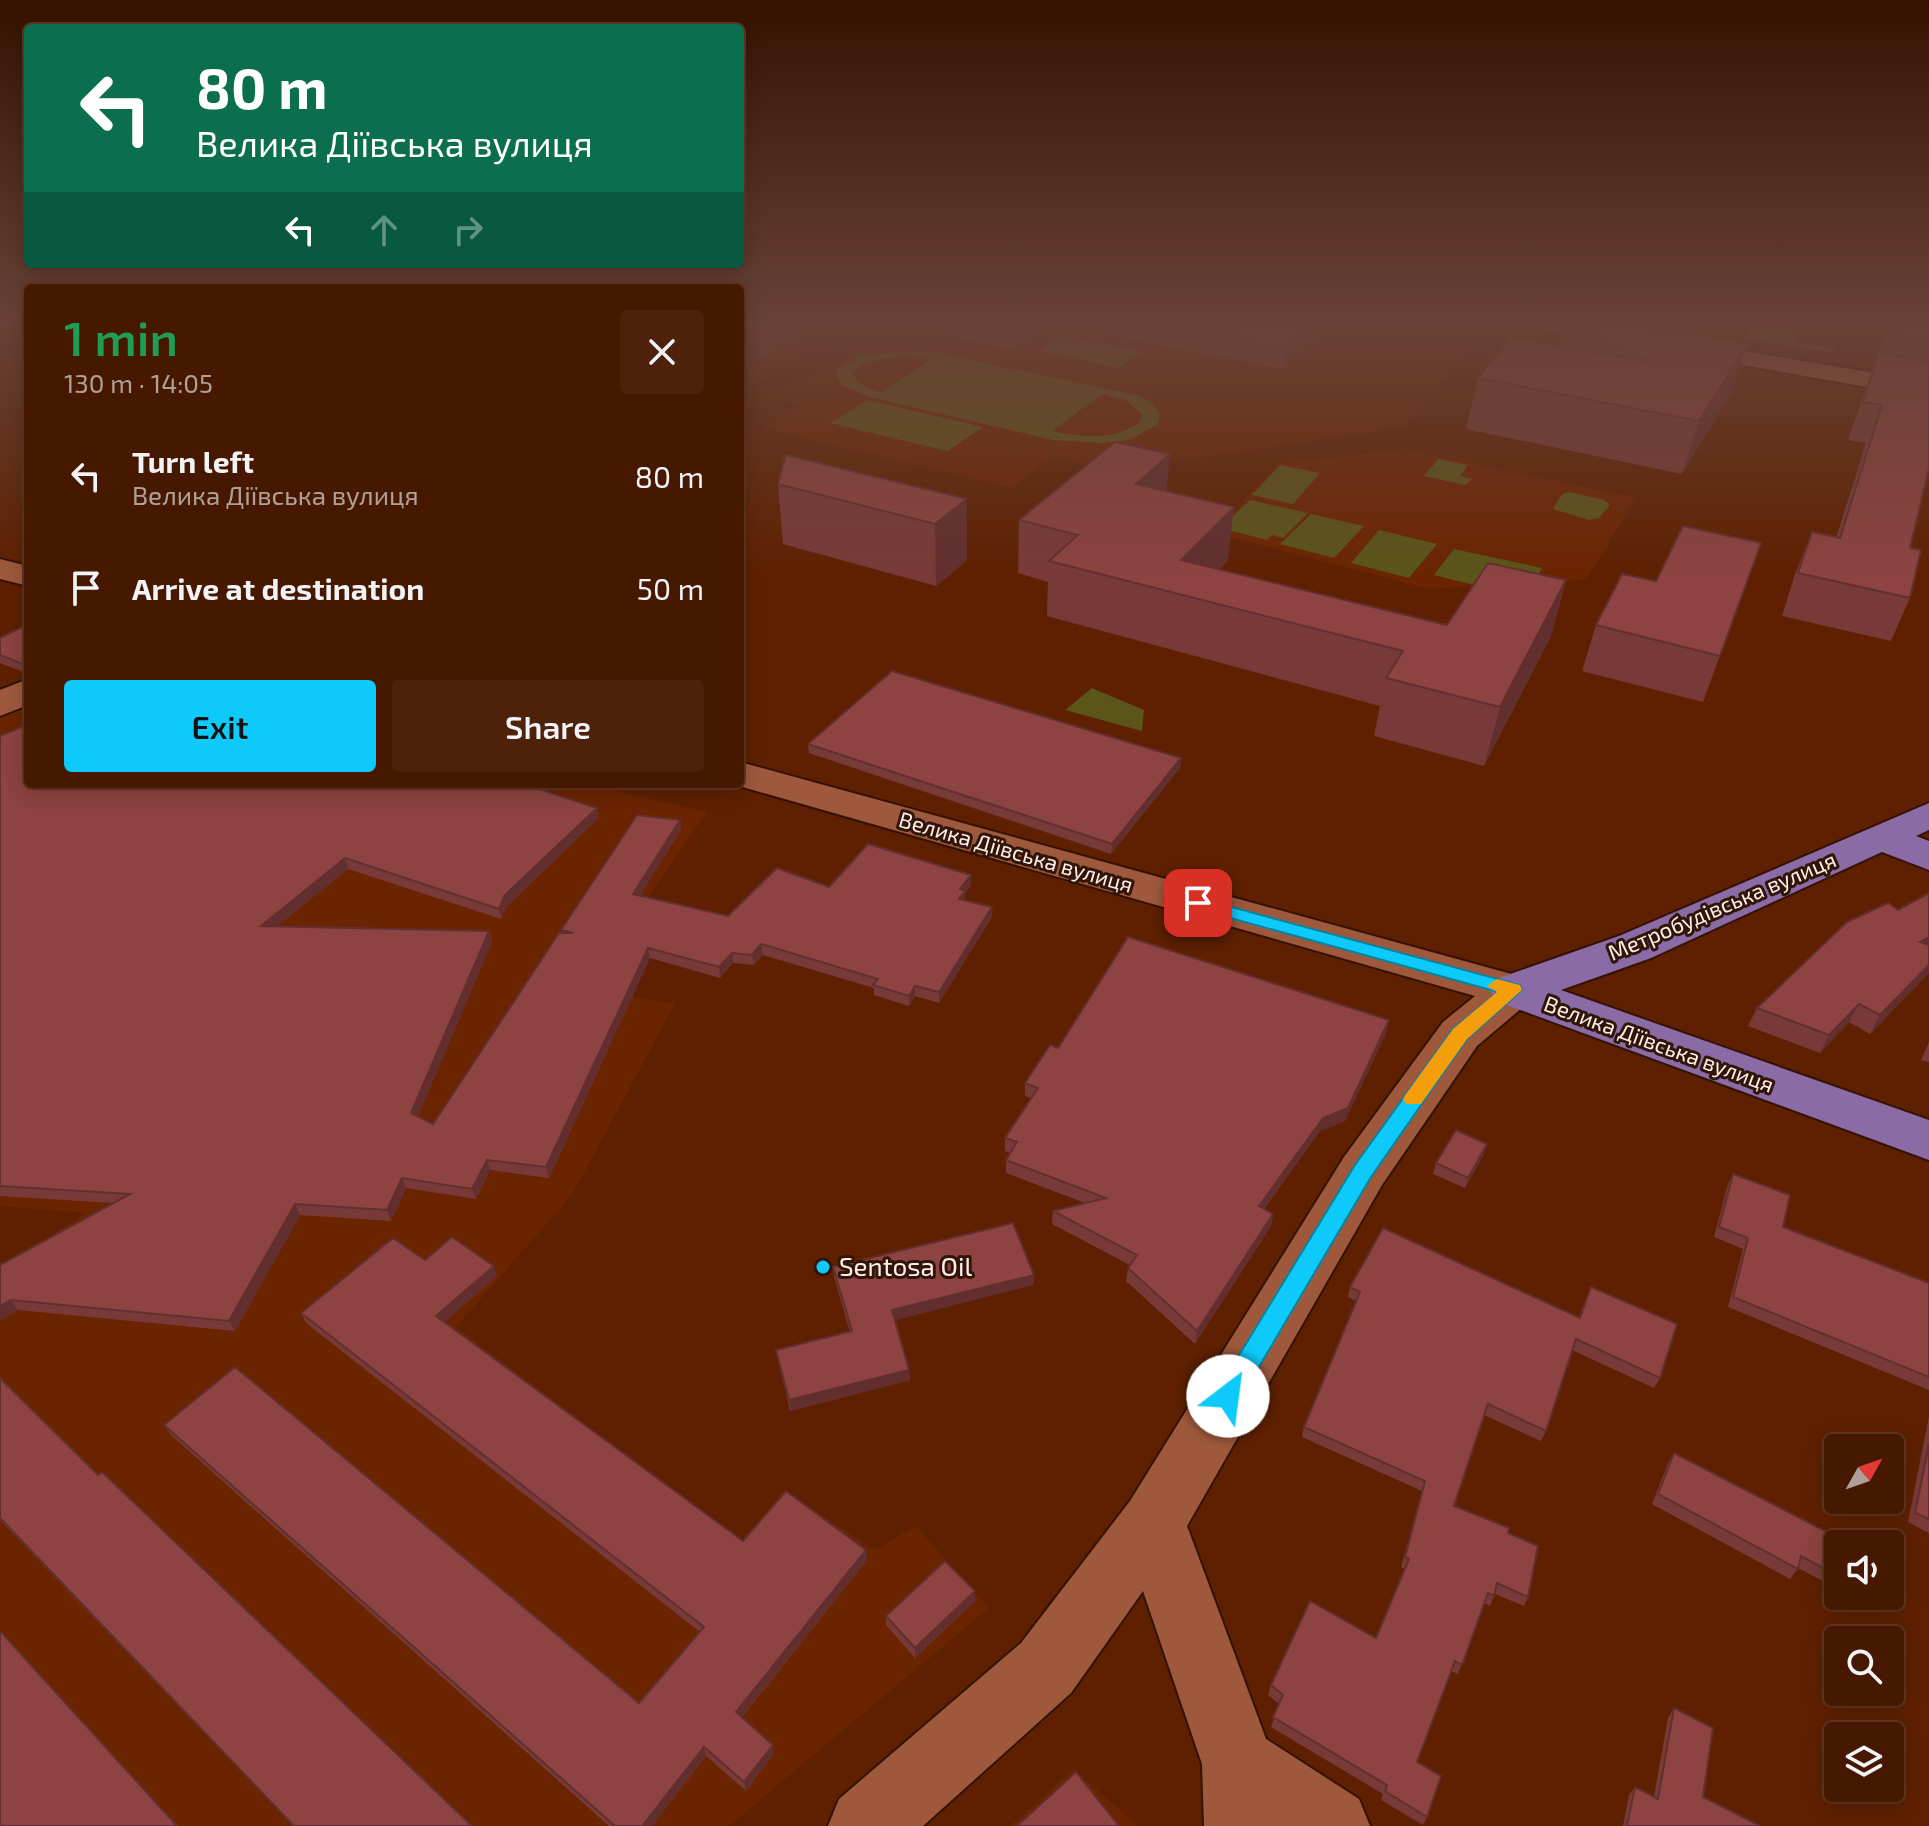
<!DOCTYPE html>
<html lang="en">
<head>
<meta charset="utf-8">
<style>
	:root { --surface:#461800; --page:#4d210a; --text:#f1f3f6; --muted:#b0a099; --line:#5e3722; --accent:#0dcafa }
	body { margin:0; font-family:"Exo 2",sans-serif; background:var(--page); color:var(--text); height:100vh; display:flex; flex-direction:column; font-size:30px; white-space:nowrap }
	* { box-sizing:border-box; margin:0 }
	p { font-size:26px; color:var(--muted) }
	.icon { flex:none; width:44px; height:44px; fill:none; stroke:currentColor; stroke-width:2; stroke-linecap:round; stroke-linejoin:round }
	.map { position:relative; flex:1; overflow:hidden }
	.sheet { position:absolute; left:24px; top:284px; width:720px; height:504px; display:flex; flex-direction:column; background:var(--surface); border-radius:8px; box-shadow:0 4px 20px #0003,0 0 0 2px var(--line) }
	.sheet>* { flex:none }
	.guide { position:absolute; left:24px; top:24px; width:720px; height:244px; border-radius:8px; box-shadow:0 4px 20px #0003,0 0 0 2px var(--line); background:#0b6e4f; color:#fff; overflow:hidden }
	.needle { width:52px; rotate:50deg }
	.tools { position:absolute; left:1824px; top:1434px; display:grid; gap:16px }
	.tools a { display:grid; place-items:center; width:80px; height:80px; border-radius:8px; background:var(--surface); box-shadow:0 4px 20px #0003,0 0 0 2px var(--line); font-size:40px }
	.pin { position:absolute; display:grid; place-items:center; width:68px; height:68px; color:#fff; margin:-34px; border-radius:16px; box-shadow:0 4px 12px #0006 }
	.me { position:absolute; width:88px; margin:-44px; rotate:30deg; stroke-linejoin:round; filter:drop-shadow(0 0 6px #0008) }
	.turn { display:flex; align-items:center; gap:28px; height:168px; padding:0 40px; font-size:36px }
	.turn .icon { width:104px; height:104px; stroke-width:2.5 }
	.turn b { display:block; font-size:56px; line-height:68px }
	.lanes { display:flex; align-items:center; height:76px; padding:0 40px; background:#0003; justify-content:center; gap:40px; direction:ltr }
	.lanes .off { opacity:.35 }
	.round { display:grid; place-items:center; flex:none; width:84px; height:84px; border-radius:8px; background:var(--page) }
	.head { display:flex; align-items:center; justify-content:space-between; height:136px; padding:0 40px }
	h1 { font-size:48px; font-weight:600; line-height:60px; color:#1e9e55 }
	.primary-button { display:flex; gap:16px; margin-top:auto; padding:16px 40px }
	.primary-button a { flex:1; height:92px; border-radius:8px; background:var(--accent); color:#111; font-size:32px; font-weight:600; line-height:92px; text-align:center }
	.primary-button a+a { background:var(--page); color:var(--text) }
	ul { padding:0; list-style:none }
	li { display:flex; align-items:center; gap:24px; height:112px; padding:0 40px }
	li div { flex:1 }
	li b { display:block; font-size:30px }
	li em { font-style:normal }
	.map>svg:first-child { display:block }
</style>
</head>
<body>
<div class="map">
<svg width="1929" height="1826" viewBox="0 0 1929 1826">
	<rect width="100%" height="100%" fill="#5e2000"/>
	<!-- built -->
	<path fill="#6b2400" d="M 740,321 L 846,321 L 853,330 L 746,388 L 740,387 Z
		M 905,321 L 1457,321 L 1487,327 L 1404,427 L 1122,469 L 1104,469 L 1052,456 L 1012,488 L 764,428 L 801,406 L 768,397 Z
		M 1404,449 L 1636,498 L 1586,580 L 1428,589 L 1212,532 L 1279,464 Z
		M 28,702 L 28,784 L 495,784 L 526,794 L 540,784 L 589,784 L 707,812 L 587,988 L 675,1004 L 572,1195 L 456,1327 L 740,1543 L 784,1491 L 876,1550 L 916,1526 L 989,1608 L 729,1826 L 0,1826 L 0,1269 L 85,1213 L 0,1206 L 0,717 Z
		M 1074,1769 L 1138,1826 L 1010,1826 Z"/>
	<!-- green -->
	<path fill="#5b5519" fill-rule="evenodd" d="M 1753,322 L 1800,329 L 1796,342 L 1835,348 L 1833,353 L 1745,338 Z
		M 1064,336 L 1142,351 L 1119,368 L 1040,351 Z
		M 925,350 L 1140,396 L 1154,405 L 1160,414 L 1158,424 L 1129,440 L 1104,443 L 1053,440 L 870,397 L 841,385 L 836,377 L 838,369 L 862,355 ZM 904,355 L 934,358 L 880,392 L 866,388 L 853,376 L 861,364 ZM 1102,394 L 1127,401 L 1142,414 L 1140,422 C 1115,441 1081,437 1052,431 Z
		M 868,400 L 983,427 L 947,451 L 830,423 Z
		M 1438,459 L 1468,465 L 1460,476 L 1472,479 L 1466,485 L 1424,476 Z
		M 1280,465 L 1320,473 L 1293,504 L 1252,495 Z
		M 1570,492 L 1604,500 L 1610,505 L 1599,518 L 1589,520 L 1553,509 L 1562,494 Z
		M 1250,500 L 1308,513 L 1283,538 L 1272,535 L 1267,540 L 1220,528 Z
		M 1311,514 L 1364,526 L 1334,558 L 1280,544 Z
		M 1379,530 L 1437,544 L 1409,578 L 1351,563 Z
		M 1454,549 L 1542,568 L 1535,581 L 1470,584 L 1434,575 Z
		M 1092,688 L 1144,710 L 1142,731 L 1065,710 Z"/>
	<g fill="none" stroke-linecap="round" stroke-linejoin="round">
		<defs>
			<path id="minor" d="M 1517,321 L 1571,321 L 1628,332 L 1632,337 L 1620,344 L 1528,328 Z
				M 1684,341 L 1929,382 L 1929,398 L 1675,353 L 1672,348 L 1675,343 Z
				M 0,559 L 28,566 L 28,586 L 0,579 Z
				M 28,679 L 28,705 L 0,716 L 0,690 Z
				M 740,762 L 1530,979 L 1536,990 L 1530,1001 L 1477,1046 L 1382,1185 L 1187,1526 L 1266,1739 L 1359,1799 L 1370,1826 L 1204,1826 L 1202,1764 L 1143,1591 L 1071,1693 L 923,1826 L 828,1826 L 839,1799 L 1021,1643 L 1130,1501 L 1344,1157 L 1443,1022 L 1475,996 L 732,784 L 740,784 Z"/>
			<path id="major" d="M 1929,803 L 1929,830 L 1916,836 L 1929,841 L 1929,870 L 1882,852 L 1651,958 L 1561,990 L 1929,1120 L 1929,1160 L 1496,1001 L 1490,990 L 1496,979 L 1619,936 Z"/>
		</defs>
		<!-- minor casing -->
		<use href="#minor" stroke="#341204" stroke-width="4"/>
		<!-- major casing -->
		<use href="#major" stroke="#341204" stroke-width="4"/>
		<!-- minor -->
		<use href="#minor" fill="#9e593c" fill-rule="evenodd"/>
		<!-- major -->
		<use href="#major" fill="#8b6ba6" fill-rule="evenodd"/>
	</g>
	<!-- wall -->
	<path fill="#783a38" d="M 873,321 L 1336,321 L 1283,369 L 1061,326 L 1052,332 L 1047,329 L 1012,349 Z
		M 1564,321 L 1615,321 L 1747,344 L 1731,393 L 1682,474 L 1466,429 L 1478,378 L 1558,346 Z
		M 1889,321 L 1929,321 L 1929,468 L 1910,548 L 1910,598 L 1891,641 L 1782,616 L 1795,574 L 1812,532 L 1836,538 L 1866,443 L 1848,440 Z
		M 778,484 L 967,499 L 967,560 L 936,586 L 783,544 Z
		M 1166,492 L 1228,560 L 1219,570 L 1447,625 L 1566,580 L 1551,636 L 1484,766 L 1374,736 L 1380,706 L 1047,616 L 1048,582 L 1018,573 L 1019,520 Z
		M 1761,543 L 1703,702 L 1582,671 L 1596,625 L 1656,581 Z
		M 28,624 L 28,674 L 0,663 L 0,638 Z
		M 0,736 L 599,818 L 507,906 L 501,919 L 348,869 L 277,926 L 489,931 L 492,942 L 418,1116 L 433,1124 L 562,933 L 561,930 L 680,820 L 681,830 L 640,895 L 728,916 L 829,887 L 971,875 L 971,885 L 965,893 L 965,901 L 992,907 L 992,917 L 939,1003 L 915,996 L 909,1006 L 874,995 L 874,988 L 763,955 L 754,965 L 733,963 L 720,978 L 650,958 L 549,1178 L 490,1170 L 476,1199 L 406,1188 L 391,1221 L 300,1215 L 235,1331 L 18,1310 L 0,1321 L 0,1265 L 113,1203 L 0,1196 Z
		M 808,744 L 1181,758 L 1180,768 L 1111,854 L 809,753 Z
		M 1929,973 L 1870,1034 L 1849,1022 L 1820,1053 L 1748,1026 L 1757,1008 Z
		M 1386,1033 L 1345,1121 L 1320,1131 L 1264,1209 L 1273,1214 L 1271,1226 L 1195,1344 L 1126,1281 L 1128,1268 L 1130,1265 L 1052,1224 L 1053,1211 L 1085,1203 L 1006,1173 L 1006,1160 L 1010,1153 L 1005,1151 L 1005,1138 L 1031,1098 L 1025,1096 L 1025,1083 L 1058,1048 Z
		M 1929,1042 L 1929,1062 L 1921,1060 Z
		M 1487,1144 L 1484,1154 L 1465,1188 L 1433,1174 L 1436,1163 Z
		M 1733,1174 L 1783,1227 L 1929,1283 L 1929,1390 L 1728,1307 L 1743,1249 L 1714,1237 L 1728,1184 Z
		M 425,1260 L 497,1276 L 444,1322 L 743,1541 L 867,1560 L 742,1717 L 774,1754 L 746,1791 L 706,1756 L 652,1826 L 609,1826 L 171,1435 L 164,1425 L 639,1703 L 700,1632 L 306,1323 L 301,1313 Z
		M 833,1267 L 1034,1275 L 1033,1285 L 895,1320 L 909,1370 L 910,1380 L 790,1411 L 776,1350 L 850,1332 L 834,1277 Z
		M 1350,1287 L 1579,1317 L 1591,1287 L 1660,1378 L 1654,1388 L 1572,1350 L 1546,1431 L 1541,1441 L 1484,1415 L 1454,1506 L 1508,1533 L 1528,1597 L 1524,1606 L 1495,1594 L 1490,1606 L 1484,1603 L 1458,1674 L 1451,1671 L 1417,1762 L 1427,1817 L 1423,1825 L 1381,1800 L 1383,1794 L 1271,1727 L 1279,1704 L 1268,1695 L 1271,1685 L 1376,1638 L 1405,1569 L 1401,1567 L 1422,1491 L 1302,1437 L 1304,1427 L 1356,1301 L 1348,1297 Z
		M 0,1378 L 98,1475 L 472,1826 L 293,1826 L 0,1520 Z
		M 1929,1416 L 1929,1533 L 1908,1522 Z
		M 1674,1453 L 1838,1544 L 1838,1589 L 1798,1568 L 1790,1579 L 1652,1504 L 1668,1463 Z
		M 975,1601 L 915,1658 L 886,1625 L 886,1616 Z
		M 1674,1708 L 1703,1797 L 1760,1826 L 1623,1826 L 1629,1795 L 1635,1787 L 1654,1796 L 1668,1718 Z"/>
	<!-- shaded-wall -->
	<path fill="#622f2e" d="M 751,321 L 811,321 L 812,332 L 740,368 L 740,327 Z
		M 1023,321 L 1047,321 L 1047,329 L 1012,349 L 1012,327 Z
		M 1053,321 L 1061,321 L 1061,326 L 1052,332 Z
		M 1315,321 L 1336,321 L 1283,369 L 1286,347 Z
		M 1747,344 L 1731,393 L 1682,474 L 1699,421 Z
		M 1170,454 L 1165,505 L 1136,484 Z
		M 967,499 L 967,560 L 936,586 L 935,524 Z
		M 1234,507 L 1228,560 L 1192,598 L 1181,560 Z
		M 1566,580 L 1551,636 L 1484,766 L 1500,707 Z
		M 1181,758 L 1180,768 L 1111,854 L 1112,844 Z
		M 597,808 L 599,818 L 507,906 L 501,919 L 499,909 L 504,896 Z
		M 680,820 L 681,830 L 635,904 L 633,894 Z
		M 345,858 L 348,869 L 265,936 L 261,926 Z
		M 971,875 L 971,885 L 965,893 L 965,901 L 959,909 L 960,889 Z
		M 992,907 L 992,917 L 939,1003 L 939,992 Z
		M 489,931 L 492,942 L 415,1123 L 411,1113 Z
		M 1929,937 L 1929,949 L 1920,942 Z
		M 761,944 L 763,955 L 754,965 L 752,955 Z
		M 648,948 L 650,958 L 549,1178 L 546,1167 Z
		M 732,953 L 733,963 L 720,978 L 719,967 Z
		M 1929,965 L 1929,973 L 1870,1034 L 1880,1015 Z
		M 915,986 L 915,996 L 909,1006 L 909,996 Z
		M 1859,1004 L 1849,1022 L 1820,1053 L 1829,1035 Z
		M 1389,1020 L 1386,1033 L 1345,1121 L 1320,1131 L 1257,1219 L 1259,1206 Z
		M 1487,1144 L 1484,1154 L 1465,1188 L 1468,1178 Z
		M 487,1160 L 490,1170 L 476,1199 L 472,1189 Z
		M 402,1178 L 406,1188 L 391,1221 L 387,1210 Z
		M 295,1204 L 300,1215 L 235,1331 L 229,1321 Z
		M 1273,1214 L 1271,1226 L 1195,1344 L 1197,1331 Z
		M 494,1266 L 497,1276 L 440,1326 L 436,1316 Z
		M 1034,1275 L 1033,1285 L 892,1321 L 892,1310 Z
		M 11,1300 L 18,1310 L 0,1321 L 0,1306 Z
		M 909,1370 L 910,1380 L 790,1411 L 789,1400 Z
		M 866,1550 L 867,1560 L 738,1721 L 736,1712 Z
		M 975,1591 L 975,1601 L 915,1658 L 915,1648 Z
		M 773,1745 L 774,1754 L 746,1791 L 744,1782 Z
		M 704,1747 L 706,1756 L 652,1826 L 642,1826 Z"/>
	<!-- building -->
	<path fill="#8c4341" stroke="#622f2e" stroke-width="2" d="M 740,321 L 751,321 L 740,327 Z
		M 982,321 L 1023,321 L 1012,327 Z
		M 1151,321 L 1315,321 L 1286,347 Z
		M 1566,321 L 1615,321 L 1747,344 L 1699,421 L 1478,378 L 1511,338 L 1650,362 Z
		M 1890,321 L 1929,321 L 1929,341 L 1886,334 Z
		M 1879,353 L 1929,362 L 1929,468 L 1910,548 L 1921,550 L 1910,598 L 1798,573 L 1812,532 L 1840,538 L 1882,405 L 1863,402 Z
		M 1115,442 L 1170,454 L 1136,484 L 1234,507 L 1181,560 L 1447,625 L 1488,563 L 1566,580 L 1500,707 L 1386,678 L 1403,651 L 1049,561 L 1078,535 L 1019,520 Z
		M 786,455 L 967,499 L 935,524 L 778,484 Z
		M 1683,526 L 1761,543 L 1720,656 L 1596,625 L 1622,574 L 1656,581 Z
		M 28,624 L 28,666 L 0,655 L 0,638 Z
		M 892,671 L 1181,758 L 1112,844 L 808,744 Z
		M 28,724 L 28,784 L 524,784 L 597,808 L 504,896 L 499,909 L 345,858 L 261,926 L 489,931 L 411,1113 L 433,1124 L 559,933 L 573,933 L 561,930 L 637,815 L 680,820 L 633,894 L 728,916 L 777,868 L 829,887 L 868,844 L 971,875 L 960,889 L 965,891 L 959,899 L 992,907 L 939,992 L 915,986 L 909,996 L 873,985 L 878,979 L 761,944 L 752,955 L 732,953 L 719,967 L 648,948 L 546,1167 L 487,1160 L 472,1189 L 402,1178 L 387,1210 L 295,1204 L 229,1321 L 11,1300 L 0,1306 L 0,1265 L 130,1194 L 0,1186 L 0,736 Z
		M 1929,893 L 1929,937 L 1920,942 L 1929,945 L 1929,965 L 1880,1015 L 1859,1004 L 1829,1035 L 1757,1008 L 1847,922 L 1888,903 L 1898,910 Z
		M 1128,937 L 1389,1020 L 1348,1108 L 1323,1118 L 1259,1206 L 1273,1214 L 1197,1331 L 1128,1268 L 1137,1255 L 1053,1211 L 1106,1198 L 1006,1160 L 1017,1142 L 1005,1138 L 1038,1088 L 1025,1083 L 1050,1045 L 1058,1048 Z
		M 1456,1130 L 1487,1144 L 1468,1178 L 1436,1163 Z
		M 1733,1174 L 1790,1195 L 1783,1227 L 1929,1283 L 1929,1377 L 1733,1297 L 1748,1238 L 1719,1227 Z
		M 1013,1223 L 1034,1275 L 892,1310 L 909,1370 L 789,1400 L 776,1350 L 852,1331 L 833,1267 Z
		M 1383,1228 L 1580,1318 L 1591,1287 L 1677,1324 L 1660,1378 L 1576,1339 L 1546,1431 L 1488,1404 L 1454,1506 L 1509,1528 L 1508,1533 L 1538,1546 L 1528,1597 L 1497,1583 L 1494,1596 L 1488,1593 L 1462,1665 L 1455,1661 L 1417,1762 L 1441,1776 L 1427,1817 L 1385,1791 L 1387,1785 L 1273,1717 L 1283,1695 L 1271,1685 L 1310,1601 L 1376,1638 L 1409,1559 L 1405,1557 L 1425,1481 L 1304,1427 L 1360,1292 L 1350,1287 Z
		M 452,1237 L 494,1266 L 436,1316 L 743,1541 L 786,1491 L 866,1550 L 736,1712 L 773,1745 L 744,1782 L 704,1747 L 642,1826 L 615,1826 L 164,1425 L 235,1367 L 639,1703 L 704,1627 L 301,1313 L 393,1238 L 425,1260 Z
		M 0,1378 L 98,1475 L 102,1472 L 472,1826 L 294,1826 L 0,1518 Z
		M 1929,1444 L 1929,1519 L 1915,1513 Z
		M 1674,1453 L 1850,1544 L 1838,1544 L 1838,1576 L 1801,1556 L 1798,1569 L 1658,1494 Z
		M 945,1561 L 975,1591 L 915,1648 L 886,1616 Z
		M 0,1631 L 177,1826 L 0,1826 Z
		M 1674,1708 L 1713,1728 L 1703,1797 L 1760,1826 L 1627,1826 L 1635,1787 L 1658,1799 Z
		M 1076,1772 L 1119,1826 L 1017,1826 Z"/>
	<!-- sky -->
	<linearGradient id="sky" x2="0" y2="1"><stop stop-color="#341200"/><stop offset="0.56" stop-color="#684237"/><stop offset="1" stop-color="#684237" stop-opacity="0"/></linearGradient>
	<rect width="1929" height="577" fill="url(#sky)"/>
	<!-- route -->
	<path fill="#0dcafa" stroke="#0883a2" stroke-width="2" d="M 1198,898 L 1520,985 L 1522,990 L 1467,1039 L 1371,1177 L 1237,1404 L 1228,1407 L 1219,1404 L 1215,1396 L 1219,1388 L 1355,1165 L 1453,1029 L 1498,992 L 1191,907 L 1191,899 Z"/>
	<!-- slow -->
	<path fill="#f59e0b" d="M 1497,979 L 1520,985 L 1522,990 L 1467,1039 L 1421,1104 L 1406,1104 L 1403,1099 L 1406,1094 L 1453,1029 L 1497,992 L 1487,986 Z"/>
	<!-- markers -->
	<circle fill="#0dcafa" stroke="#311509" stroke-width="3" cx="823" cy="1267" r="8"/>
	<g text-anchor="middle" stroke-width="6" stroke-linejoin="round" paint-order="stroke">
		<!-- street labels -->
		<g font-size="22" fill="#ffeee8" stroke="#311509">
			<text transform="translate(1016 852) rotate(16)" y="8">Велика Діївська вулиця</text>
			<text transform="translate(1722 906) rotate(-23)" y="8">Метробудівська вулиця</text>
			<text transform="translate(1659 1044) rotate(20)" y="8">Велика Діївська вулиця</text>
		</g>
		<!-- near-poi labels -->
		<g font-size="26" fill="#ffeee8" stroke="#311509" text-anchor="start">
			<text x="839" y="1276">Sentosa Oil</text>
		</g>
	</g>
</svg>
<div class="tools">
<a><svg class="needle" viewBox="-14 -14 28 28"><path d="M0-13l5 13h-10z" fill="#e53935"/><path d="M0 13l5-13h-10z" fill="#b0a099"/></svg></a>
<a><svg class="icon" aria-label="sound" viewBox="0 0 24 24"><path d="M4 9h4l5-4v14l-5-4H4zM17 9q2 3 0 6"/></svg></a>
<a><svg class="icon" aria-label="search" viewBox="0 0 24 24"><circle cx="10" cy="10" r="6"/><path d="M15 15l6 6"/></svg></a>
<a><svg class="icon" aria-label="layers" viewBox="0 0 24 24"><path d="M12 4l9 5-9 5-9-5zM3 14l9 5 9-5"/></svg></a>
</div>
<div class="pin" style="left:1198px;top:903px;background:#d93025"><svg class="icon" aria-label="arrive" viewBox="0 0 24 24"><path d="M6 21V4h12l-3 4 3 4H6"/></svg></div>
<svg class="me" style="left:1228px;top:1396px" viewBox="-20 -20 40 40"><circle r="19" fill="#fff"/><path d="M0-13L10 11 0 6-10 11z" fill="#0dcafa"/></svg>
<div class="guide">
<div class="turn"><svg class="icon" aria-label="left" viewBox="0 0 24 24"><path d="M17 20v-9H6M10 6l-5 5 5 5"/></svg><div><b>80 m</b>Велика Діївська вулиця</div></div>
<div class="lanes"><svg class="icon" aria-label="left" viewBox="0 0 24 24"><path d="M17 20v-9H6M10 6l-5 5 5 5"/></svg><svg class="icon off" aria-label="ahead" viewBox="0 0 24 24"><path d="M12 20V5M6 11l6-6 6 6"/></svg><svg class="icon off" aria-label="right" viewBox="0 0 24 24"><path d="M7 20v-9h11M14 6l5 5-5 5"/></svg></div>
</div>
<section class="sheet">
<div class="head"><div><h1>1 min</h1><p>130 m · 14:05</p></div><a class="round"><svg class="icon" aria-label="close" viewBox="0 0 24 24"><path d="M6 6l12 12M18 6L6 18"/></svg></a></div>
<ul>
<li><svg class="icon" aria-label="left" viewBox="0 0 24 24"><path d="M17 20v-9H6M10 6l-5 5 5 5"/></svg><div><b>Turn left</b><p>Велика Діївська вулиця</p></div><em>80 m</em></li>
<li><svg class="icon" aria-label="arrive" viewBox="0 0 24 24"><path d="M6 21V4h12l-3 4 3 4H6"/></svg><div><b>Arrive at destination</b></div><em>50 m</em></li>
</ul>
<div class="primary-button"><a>Exit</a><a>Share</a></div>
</section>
</div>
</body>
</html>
